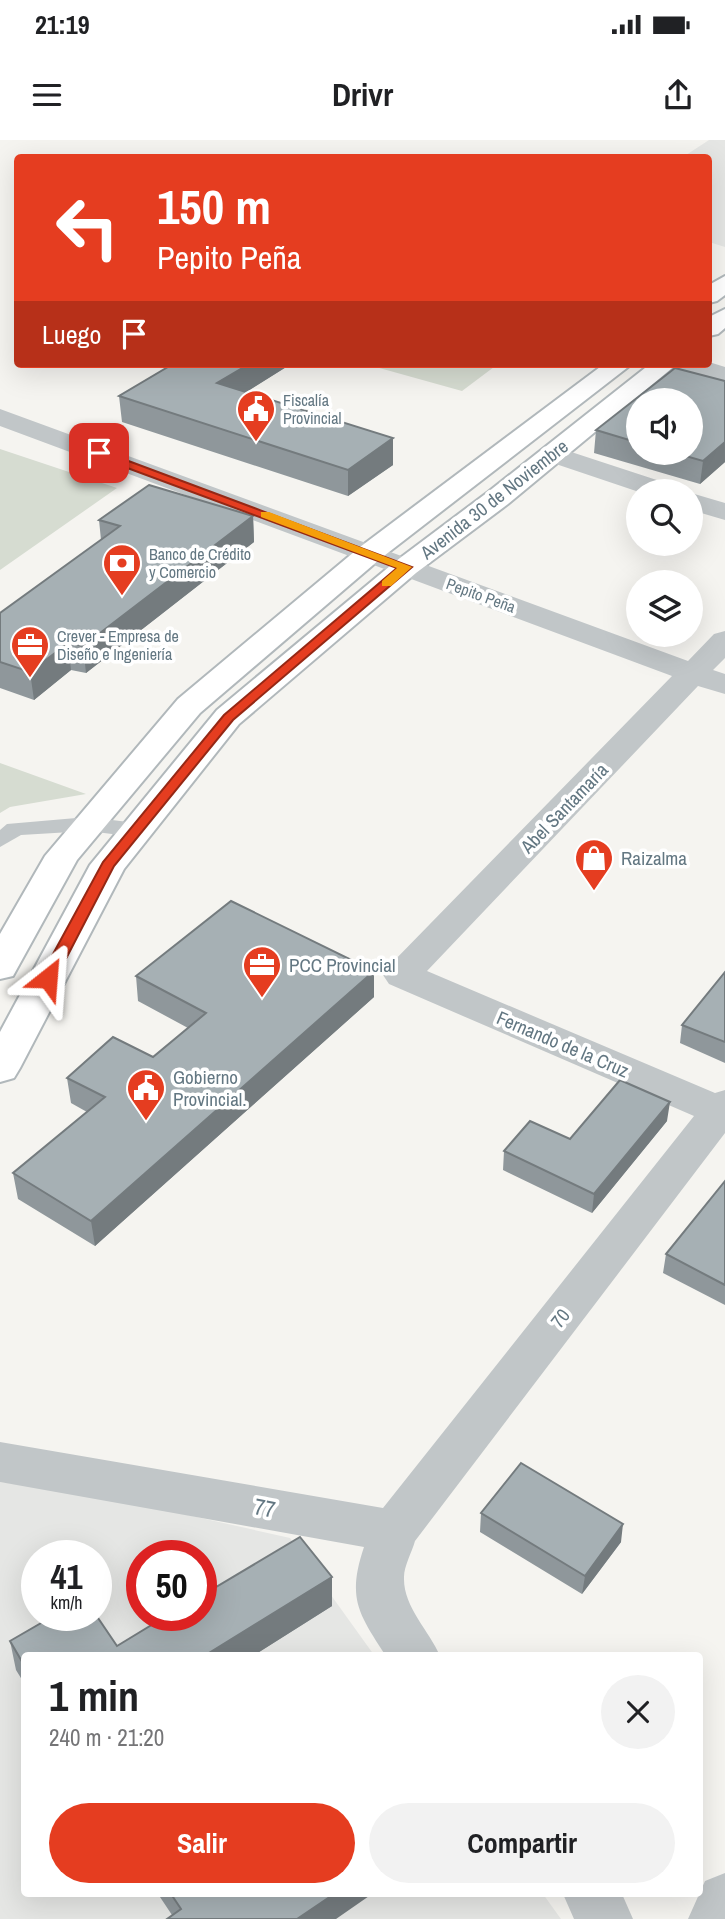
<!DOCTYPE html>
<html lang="es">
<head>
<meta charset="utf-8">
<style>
	:root { --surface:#fff; --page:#f2f2f2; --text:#202124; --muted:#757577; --accent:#e53d20 }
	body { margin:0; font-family:"Archivo Narrow",sans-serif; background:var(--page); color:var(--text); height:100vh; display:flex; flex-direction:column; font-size:26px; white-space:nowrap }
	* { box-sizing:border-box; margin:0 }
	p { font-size:23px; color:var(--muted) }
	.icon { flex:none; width:38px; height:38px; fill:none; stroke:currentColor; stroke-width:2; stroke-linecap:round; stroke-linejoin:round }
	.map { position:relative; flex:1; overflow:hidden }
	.drawer { position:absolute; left:21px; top:1512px; width:682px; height:245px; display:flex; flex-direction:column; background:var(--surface); border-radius:7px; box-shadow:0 7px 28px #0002 }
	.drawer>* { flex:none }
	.hud { position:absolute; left:14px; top:14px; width:698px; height:214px; border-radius:7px; box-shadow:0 7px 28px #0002; background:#e53d20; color:#fff; overflow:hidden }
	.tools { position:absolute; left:626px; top:248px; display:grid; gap:14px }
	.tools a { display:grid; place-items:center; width:77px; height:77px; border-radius:50%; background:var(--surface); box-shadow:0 7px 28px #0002; font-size:35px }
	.speed { position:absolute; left:21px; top:1400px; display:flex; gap:14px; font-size:35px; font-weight:700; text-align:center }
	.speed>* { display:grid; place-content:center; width:91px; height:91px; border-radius:50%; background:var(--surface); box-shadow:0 7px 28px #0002; line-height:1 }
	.speed small { font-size:18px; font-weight:400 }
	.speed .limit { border:10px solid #d22; background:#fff; color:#111 }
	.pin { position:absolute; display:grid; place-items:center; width:60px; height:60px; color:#fff; margin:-30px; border-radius:14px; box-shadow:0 4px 10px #0006 }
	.me { position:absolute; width:77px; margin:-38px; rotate:28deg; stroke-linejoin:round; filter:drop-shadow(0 0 5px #0008) }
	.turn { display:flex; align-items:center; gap:24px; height:147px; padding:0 28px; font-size:32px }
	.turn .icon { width:91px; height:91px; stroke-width:2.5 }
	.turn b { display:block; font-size:49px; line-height:60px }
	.then { display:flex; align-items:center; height:66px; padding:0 28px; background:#0003; gap:14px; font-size:26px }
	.round { display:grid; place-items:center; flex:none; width:74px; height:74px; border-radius:37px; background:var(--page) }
	.head { display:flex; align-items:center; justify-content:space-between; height:119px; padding:0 28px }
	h1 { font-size:42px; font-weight:700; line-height:52px }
	.cta { display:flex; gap:14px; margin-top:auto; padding:14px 28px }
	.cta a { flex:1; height:80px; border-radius:42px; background:var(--accent); color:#fff; font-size:28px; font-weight:700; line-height:80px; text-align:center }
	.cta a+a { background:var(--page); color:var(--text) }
	.status { display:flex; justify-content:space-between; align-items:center; height:49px; padding:0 35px; background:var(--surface); direction:ltr }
	.status svg { height:19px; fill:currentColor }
	header { display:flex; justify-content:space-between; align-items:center; height:91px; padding:0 28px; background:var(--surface); font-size:32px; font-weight:700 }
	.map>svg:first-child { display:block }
</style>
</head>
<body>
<div class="status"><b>21:19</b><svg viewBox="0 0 49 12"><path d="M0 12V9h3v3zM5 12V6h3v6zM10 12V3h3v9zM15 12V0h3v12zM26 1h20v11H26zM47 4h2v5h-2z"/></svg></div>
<header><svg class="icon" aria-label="menu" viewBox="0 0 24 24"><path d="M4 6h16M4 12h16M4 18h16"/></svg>Drivr<svg class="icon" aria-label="share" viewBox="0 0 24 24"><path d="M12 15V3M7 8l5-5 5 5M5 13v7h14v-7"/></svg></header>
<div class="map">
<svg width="725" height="1779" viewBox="0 0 725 1779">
	<rect width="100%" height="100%" fill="#f5f4f0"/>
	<!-- built -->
	<path fill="#e5e6e4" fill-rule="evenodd" d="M 709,0 L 725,0 L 725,107 L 709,102 L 709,18 L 683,17 Z
		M 0,1342 L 99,1355 L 290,1398 L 374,1515 L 24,1516 L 24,1754 L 543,1754 L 561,1779 L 0,1779 ZM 37,1416 L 96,1416 L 96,1475 L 37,1475 ZM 142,1416 L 201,1416 L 201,1475 L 142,1475 Z"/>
	<!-- green -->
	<path fill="#d6dcd1" d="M 365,224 L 498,224 L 462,251 Z
		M 0,308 L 0,309 L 117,348 L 0,430 Z
		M 0,623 L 86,654 L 10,667 L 0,673 Z"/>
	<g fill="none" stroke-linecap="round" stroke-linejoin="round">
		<defs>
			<path id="secondary" d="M 725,136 L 725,155 L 717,161 L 709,163 L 709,145 Z
				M 725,169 L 725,188 L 718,194 L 709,196 L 709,177 Z
				M 604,224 L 632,224 L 380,419 L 200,573 L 77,720 L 13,836 L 0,839 L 0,794 L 45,716 L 178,559 L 360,407 Z
				M 650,224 L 677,224 L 508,364 L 416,433 L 239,584 L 124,729 L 20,928 L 14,938 L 0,942 L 0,892 L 90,725 L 217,570 L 396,421 L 488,352 Z"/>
		</defs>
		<!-- secondary casing -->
		<use href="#secondary" stroke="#b1b8bb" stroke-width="4"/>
		<!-- service -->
		<path fill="#c1c6c8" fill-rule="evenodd" d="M 88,677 L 136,683 L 144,685 L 147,690 L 144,695 L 136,697 L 88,691 L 21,695 L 0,707 L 0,690 L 7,684 Z"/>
		<!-- minor -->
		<path fill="#c1c6c8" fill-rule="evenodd" d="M 709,222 L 725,227 L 725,243 L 678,229 L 675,224 Z
			M 0,269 L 688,521 L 714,494 L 725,491 L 725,518 L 713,530 L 725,534 L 725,554 L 698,546 L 427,831 L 715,953 L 725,950 L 725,993 L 415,1401 C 412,1412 404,1426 404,1437 C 403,1467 429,1490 440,1516 L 386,1516 C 358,1473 347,1458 364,1407 L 0,1342 L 0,1302 L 383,1368 L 694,976 L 389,844 L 383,835 L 389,826 L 672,536 L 0,286 Z
			M 553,306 L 675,346 L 679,352 L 639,352 L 544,320 L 540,314 L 544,308 Z
			M 691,353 L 725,363 L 725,380 L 691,370 Z
			M 725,1733 L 725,1779 L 688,1779 L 705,1741 Z
			M 563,1754 L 622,1754 L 633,1779 L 574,1779 Z"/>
		<!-- secondary -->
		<use href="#secondary" fill="#fff" fill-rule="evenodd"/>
	</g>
	<!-- wall -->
	<path fill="#8f979b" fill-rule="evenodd" d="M 173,224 L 291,224 L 246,252 L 393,325 L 348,356 L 122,282 L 119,256 Z
		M 675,228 L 725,241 L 725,322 L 700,344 L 594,313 L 596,290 ZM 639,261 L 691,261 L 691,313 L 639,313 Z
		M 253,376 L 254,402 L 86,533 L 71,530 L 34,560 L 0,548 L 0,473 L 101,400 L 99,380 Z
		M 725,832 L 725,923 L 680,903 L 682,885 Z
		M 136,836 L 374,857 L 95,1106 L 18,1059 L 13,1033 L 87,972 L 71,963 L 67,938 L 153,917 L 188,888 L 138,861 Z
		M 667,981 L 592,1073 L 503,1030 L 504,1011 Z
		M 725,1041 L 725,1165 L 663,1133 L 666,1114 Z
		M 481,1373 L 621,1402 L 582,1454 L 480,1392 Z
		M 332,1437 L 332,1466 L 253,1516 L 24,1516 L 24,1543 L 16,1530 L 10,1501 L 117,1506 Z
		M 158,1754 L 372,1754 L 172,1775 Z"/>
	<!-- shaded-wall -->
	<path fill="#747b7e" d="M 249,224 L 291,224 L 219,269 L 217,243 Z
		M 393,298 L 393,325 L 348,356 L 348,330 Z
		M 725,302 L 725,322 L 700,344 L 703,321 Z
		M 253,376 L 254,402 L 86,533 L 83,506 Z
		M 68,503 L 71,530 L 34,560 L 30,532 Z
		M 374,831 L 374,857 L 95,1106 L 91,1081 Z
		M 670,962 L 667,981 L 592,1073 L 594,1054 Z
		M 623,1384 L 621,1402 L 582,1454 L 585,1436 Z
		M 332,1437 L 332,1466 L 253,1516 L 204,1516 Z
		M 334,1754 L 372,1754 L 336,1779 L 297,1779 Z"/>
	<!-- building -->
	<path fill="#a6b0b4" stroke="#747b7e" stroke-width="2" d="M 173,224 L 249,224 L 217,243 L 393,298 L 348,330 L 119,256 Z
		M 675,228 L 725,241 L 725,302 L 703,321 L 675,313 L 691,313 L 691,261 L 639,261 L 639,303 L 596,290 Z
		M 149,345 L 253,376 L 83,506 L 68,503 L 30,532 L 0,522 L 0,473 L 120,386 L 99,380 Z
		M 231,761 L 374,831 L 91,1081 L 13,1033 L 105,957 L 67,938 L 113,897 L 153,917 L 206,873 L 136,836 Z
		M 725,832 L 725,902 L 682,885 Z
		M 620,940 L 670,962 L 594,1054 L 504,1011 L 530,981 L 570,999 Z
		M 725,1041 L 725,1145 L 666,1114 Z
		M 521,1323 L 623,1384 L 585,1436 L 481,1373 Z
		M 300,1397 L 332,1437 L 204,1516 L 24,1516 L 24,1525 L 10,1501 L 55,1475 L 96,1475 L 117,1506 L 168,1475 L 201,1475 L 201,1456 Z
		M 171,1754 L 334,1754 L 297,1779 L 167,1779 L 181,1769 Z"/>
	<!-- route -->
	<path fill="#e53d20" stroke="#952815" stroke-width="2" d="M 99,310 L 412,427 L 233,580 L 114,726 L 56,838 L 48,843 L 40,838 L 103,722 L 224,575 L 397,428 L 95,316 L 95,311 Z"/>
	<!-- slow -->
	<path fill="#f59e0b" d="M 261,372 L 269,372 L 412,427 L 391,446 L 382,446 L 382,441 L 397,428 L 261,377 Z"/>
	<!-- icons -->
	<defs>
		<symbol id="civic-pin" viewBox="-11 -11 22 30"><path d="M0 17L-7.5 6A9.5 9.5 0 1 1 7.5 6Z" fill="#e53d20" stroke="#fff"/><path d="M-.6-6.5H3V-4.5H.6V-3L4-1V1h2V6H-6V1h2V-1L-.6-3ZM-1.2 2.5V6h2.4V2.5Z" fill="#fff"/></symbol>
		<symbol id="bank-pin" viewBox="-11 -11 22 30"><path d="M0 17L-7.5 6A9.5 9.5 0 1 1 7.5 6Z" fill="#e53d20" stroke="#fff"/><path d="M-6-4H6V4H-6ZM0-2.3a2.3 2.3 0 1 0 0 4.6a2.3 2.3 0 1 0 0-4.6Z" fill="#fff"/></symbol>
		<symbol id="office-pin" viewBox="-11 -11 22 30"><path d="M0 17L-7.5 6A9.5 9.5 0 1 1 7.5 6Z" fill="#e53d20" stroke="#fff"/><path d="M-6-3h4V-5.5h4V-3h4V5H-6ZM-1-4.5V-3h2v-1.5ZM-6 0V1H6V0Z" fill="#fff"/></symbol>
		<symbol id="shop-pin" viewBox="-11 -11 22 30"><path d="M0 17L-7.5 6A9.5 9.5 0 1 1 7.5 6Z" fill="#e53d20" stroke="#fff"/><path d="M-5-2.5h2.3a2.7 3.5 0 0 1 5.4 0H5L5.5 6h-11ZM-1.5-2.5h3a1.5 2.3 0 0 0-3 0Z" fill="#fff"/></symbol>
	</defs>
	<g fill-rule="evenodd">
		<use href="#civic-pin" x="234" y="247" width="44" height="60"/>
		<use href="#bank-pin" x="100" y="401" width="44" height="60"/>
		<use href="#office-pin" x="8" y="483" width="44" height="60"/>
		<use href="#shop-pin" x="572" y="696" width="44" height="60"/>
		<use href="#office-pin" x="240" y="803" width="44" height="60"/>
		<use href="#civic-pin" x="124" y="926" width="44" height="60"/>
	</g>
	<g text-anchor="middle" stroke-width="7" stroke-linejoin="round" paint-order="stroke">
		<!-- far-poi labels -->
		<g font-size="16" fill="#637782" stroke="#fff" text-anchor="start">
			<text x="283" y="266">Fiscalía<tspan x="283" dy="18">Provincial</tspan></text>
			<text x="149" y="420">Banco de Crédito<tspan x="149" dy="18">y Comercio</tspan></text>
			<text x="57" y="502">Crever - Empresa de<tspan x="57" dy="18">Diseño e Ingeniería</tspan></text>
		</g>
		<!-- far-street labels -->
		<g font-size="16" fill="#637782" stroke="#fff">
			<text transform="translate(481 455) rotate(20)" y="6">Pepito Peña</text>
		</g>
		<!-- street labels -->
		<g font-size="19" fill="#637782" stroke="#fff">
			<text transform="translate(494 359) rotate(-38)" y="7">Avenida 30 de Noviembre</text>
			<text transform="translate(564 668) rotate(-46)" y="7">Abel Santamaría</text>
			<text transform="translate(563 904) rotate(23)" y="7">Fernando de la Cruz</text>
			<text transform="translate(560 1178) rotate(-52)" y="7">70</text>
		</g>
		<!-- poi labels -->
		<g font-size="19" fill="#637782" stroke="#fff" text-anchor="start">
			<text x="621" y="725">Raizalma</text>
			<text x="289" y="832">PCC Provincial</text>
			<text x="173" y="944">Gobierno<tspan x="173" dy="22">Provincial.</tspan></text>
		</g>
		<!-- near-street labels -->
		<g font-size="23" fill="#637782" stroke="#fff">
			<text transform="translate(265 1368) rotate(10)" y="8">77</text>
		</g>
	</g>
</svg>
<div class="tools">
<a><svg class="icon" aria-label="sound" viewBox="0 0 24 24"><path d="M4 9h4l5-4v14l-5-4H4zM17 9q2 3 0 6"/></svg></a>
<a><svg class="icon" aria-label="search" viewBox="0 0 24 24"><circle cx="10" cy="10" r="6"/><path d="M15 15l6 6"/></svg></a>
<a><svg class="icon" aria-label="layers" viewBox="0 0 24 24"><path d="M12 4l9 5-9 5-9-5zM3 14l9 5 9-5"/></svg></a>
</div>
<div class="speed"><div>41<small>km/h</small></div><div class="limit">50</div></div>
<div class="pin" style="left:99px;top:313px;background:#d93025"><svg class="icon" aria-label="arrive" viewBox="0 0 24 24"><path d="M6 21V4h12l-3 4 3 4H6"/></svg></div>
<svg class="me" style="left:48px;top:838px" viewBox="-20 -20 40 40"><path d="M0-17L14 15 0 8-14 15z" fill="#e53d20" stroke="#fff" stroke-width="4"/></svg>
<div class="hud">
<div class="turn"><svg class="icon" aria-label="left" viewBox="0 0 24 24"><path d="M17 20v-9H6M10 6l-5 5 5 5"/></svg><div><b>150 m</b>Pepito Peña</div></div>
<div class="then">Luego<svg class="icon" aria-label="arrive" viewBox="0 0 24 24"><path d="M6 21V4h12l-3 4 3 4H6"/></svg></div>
</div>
<section class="drawer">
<div class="head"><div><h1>1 min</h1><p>240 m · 21:20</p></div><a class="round"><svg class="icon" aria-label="close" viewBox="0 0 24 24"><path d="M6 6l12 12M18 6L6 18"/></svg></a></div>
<div class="cta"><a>Salir</a><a>Compartir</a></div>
</section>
</div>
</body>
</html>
